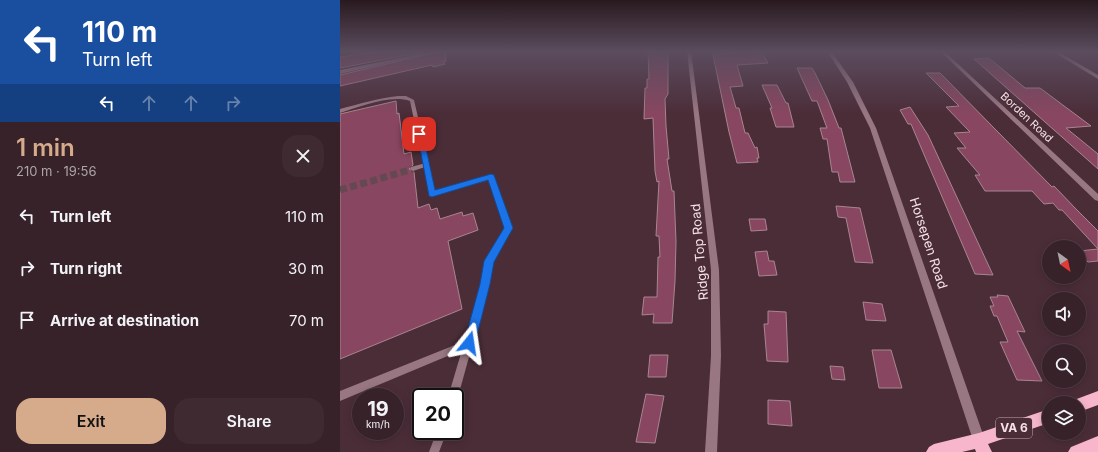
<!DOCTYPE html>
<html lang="en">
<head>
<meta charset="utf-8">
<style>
	:root { --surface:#38222a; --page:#3f2a32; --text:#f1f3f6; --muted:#aba4a8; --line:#523f47; --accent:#d6ab8b }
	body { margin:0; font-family:Inter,sans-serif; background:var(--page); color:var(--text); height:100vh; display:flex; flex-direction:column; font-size:15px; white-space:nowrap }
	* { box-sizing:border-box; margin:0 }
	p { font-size:13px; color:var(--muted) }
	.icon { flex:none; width:22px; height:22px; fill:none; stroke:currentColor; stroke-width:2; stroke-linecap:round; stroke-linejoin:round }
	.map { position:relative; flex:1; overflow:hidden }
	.sheet { display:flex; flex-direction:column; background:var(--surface); width:340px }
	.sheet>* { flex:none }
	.guide { background:#1a4fa0; color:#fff; overflow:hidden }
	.needle { width:26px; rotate:147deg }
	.buttons { position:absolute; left:702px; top:240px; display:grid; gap:8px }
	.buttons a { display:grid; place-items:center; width:44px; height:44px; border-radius:50%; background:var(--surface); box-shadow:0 2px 10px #0003,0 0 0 1px var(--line); font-size:20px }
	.speed { position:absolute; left:12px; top:388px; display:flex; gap:8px; font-size:20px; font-weight:700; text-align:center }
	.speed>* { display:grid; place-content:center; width:52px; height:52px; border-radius:50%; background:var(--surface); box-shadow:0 2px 10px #0003,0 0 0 1px var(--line); line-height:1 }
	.speed small { font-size:10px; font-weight:400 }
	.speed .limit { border:2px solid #111; border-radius:6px; background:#fff; color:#111 }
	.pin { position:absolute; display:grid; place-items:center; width:34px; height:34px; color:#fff; margin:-17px; border-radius:8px; box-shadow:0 2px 6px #0006 }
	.me { position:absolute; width:44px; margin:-22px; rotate:15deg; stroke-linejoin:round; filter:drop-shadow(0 0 3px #0008) }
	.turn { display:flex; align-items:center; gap:14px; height:84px; padding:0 16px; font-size:18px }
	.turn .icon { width:52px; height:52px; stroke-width:2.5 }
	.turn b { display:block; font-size:28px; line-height:34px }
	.lanes { display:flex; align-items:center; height:38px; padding:0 16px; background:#0003; justify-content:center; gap:20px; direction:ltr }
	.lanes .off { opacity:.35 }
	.round { display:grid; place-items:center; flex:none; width:42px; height:42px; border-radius:16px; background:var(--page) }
	.head { display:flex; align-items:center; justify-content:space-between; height:68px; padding:0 16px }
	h1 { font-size:24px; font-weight:600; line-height:30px; color:var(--accent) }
	.cta { display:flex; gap:8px; margin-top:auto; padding:8px 16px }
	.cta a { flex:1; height:46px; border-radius:16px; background:var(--accent); color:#111; font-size:16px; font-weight:600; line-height:46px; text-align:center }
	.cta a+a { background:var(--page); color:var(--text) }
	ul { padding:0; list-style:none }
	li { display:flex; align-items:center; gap:12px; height:52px; padding:0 16px }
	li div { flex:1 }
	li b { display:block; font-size:15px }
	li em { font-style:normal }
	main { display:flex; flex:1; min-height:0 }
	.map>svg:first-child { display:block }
</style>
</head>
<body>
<main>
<section class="sheet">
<div class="guide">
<div class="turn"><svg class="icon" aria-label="left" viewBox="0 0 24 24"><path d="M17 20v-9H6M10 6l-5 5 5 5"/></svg><div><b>110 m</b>Turn left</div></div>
<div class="lanes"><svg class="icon" aria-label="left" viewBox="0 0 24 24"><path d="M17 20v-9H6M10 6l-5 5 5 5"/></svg><svg class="icon off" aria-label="ahead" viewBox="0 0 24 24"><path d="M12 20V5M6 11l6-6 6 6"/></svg><svg class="icon off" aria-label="ahead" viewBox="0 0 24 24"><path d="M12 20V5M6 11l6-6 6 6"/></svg><svg class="icon off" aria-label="right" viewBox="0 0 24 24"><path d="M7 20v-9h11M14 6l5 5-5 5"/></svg></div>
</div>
<div class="head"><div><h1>1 min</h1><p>210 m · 19:56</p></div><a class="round"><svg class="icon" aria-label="close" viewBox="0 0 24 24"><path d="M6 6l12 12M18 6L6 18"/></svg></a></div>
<ul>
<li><svg class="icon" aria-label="left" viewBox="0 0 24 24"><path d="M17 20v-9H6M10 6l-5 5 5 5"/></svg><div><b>Turn left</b></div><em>110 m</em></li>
<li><svg class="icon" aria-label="right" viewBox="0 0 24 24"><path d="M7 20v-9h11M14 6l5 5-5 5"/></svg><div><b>Turn right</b></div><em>30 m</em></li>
<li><svg class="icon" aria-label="arrive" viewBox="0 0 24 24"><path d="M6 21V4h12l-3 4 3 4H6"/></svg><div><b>Arrive at destination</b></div><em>70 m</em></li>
</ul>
<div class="cta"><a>Exit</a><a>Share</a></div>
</section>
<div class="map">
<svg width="758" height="452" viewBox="0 0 758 452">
	<rect width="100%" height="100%" fill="#4b2d38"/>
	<!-- building -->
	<path fill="#894660" stroke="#a88591" d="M 45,51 L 88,51 L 0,68 L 0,57 Z
		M 102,51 L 105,51 L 106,61 L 103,62 L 105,64 L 93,67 L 92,65 L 0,86 L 0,75 Z
		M 308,51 L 328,51 L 328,94 L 325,99 L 326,126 L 329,159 L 327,159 L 332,191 L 334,191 L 336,242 L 335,281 L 332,323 L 313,323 L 314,314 L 302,315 L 304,297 L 317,297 L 318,257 L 320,257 L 319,236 L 316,236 L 319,181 L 317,182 L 315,171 L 313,118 L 304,119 L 305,88 L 307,88 L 307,79 L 309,79 Z
		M 394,51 L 422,52 L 428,63 L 397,65 L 403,86 L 390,87 L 396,108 L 399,108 L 405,133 L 408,133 L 415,148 L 417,147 L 419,158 L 417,158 L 418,162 L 397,163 L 389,132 L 373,55 L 374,54 L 395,53 Z
		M 649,58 L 685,88 L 700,88 L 751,126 L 726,128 L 758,154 L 758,169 L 634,59 Z
		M 457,68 L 472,68 L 475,73 L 488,100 L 499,128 L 501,128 L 515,182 L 500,182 L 498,172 L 492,172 L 487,139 L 483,139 L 480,128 L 487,128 L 477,101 L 472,101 Z
		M 586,73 L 600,73 L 712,187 L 714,186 L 736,209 L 758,231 L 758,249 L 722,210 L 719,210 L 713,203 L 704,204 L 692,191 L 645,191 L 635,175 L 640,175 L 617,148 L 626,148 L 614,133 L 630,132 L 606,107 L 619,106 Z
		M 422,85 L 437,85 L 446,103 L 448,103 L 454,127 L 436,127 L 430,108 L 432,108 Z
		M 56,101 L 57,114 L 59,113 L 64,154 L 71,152 L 73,165 L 69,169 L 74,172 L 78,208 L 89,204 L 91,210 L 97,208 L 100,219 L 122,212 L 123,216 L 133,213 L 138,230 L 108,241 L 122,309 L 0,359 L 0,114 Z
		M 570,107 L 588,135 L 653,275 L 635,274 L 571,124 L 568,124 L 560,110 Z
		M 496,206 L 520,208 L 533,263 L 515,262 L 506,218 L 498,217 Z
		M 409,219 L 425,219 L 427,230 L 411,231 Z
		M 758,249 L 758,261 L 748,262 L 739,254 L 739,251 Z
		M 427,251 L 429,261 L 434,261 L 437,275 L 419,276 L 415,252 Z
		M 657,295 L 668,296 L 685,332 L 677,331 L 702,381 L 677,380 L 660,342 L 668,342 L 657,316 L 654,316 L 650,306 L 654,306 L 650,297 L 658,297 Z
		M 523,302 L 542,304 L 546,321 L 526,320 Z
		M 428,311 L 446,312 L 448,362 L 427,361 L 424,324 L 428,324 Z
		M 532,350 L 551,350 L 562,388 L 539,388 Z
		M 310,355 L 328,355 L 326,377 L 308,377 Z
		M 490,366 L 503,367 L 505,380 L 492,379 Z
		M 306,394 L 324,396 L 315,443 L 296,442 Z
		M 428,400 L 450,401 L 452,426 L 428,424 Z"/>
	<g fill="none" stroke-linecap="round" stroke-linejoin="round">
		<!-- pedestrian-tunnel -->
		<path stroke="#644852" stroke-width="7" stroke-dasharray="7 3.5" stroke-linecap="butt" d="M 0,190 L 73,169"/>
		<!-- service -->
		<path fill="#987782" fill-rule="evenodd" d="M 58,96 L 66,96 L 74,100 L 95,191 L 149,176 L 153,176 L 173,228 L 153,261 L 149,284 L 118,397 L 115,401 L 115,397 L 108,397 L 122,350 L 0,401 L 0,391 L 125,341 L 141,284 L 145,261 L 165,228 L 149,180 L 92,196 L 90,196 L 70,101 C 51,94 19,107 0,113 L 0,109 C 19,104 38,98 58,96 Z
			M 97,431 L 107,431 L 99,452 L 89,452 Z"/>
		<!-- pedestrian -->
		<path fill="#987782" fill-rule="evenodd" d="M 86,163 L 88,164 L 89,165 L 88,166 L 73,171 L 70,169 L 71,167 Z"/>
		<!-- minor -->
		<path fill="#987782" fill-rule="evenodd" d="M 94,51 L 101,51 L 0,74 L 0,70 Z
			M 347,51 L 351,51 L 379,270 L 381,356 L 377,452 L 365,452 L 371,356 L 371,270 Z
			M 487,51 L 491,51 L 513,82 L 536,128 L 645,440 L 643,444 L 639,446 L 635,444 L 633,440 L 530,128 L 507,82 Z
			M 600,51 L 604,51 L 758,194 L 758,201 L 755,200 Z
			M 712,51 L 717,51 L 758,75 L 758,79 Z"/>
		<!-- primary -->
		<path fill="#f8b6cd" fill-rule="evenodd" d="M 758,391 L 758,405 L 739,412 L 739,403 L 733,403 L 734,400 Z
			M 709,409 L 709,423 L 648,444 L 652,452 L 636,452 L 635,449 L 622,452 L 586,452 L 589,447 L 594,444 L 639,433 Z
			M 758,436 L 758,452 L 728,452 L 731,447 Z"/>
	</g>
	<!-- sky -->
	<linearGradient id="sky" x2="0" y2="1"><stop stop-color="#29191f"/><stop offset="0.45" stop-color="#5b4c5e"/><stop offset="1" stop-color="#5b4c5e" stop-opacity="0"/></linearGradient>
	<rect width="758" height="114" fill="url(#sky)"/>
	<!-- route -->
	<path fill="#1a73e8" stroke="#114b97" d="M 77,132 L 83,134 L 95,190 L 151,174 L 154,175 L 173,228 L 154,262 L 150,284 L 135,343 L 133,347 L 129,348 L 125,347 L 124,343 L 140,284 L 144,261 L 164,228 L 148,180 L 92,197 L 89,196 Z"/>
	<g text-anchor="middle" stroke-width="3" stroke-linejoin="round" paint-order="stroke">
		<!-- far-street labels -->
		<g font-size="11" fill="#f5e1e7" stroke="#4b2d38">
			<text transform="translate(687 117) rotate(43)" y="4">Borden Road</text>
		</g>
		<!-- shield labels -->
		<rect fill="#4b2d38" stroke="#c2abb2" stroke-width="1" x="656" y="418" width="36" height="20" rx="3"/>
		<g font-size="12" font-weight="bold" fill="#f5e1e7">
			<text x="674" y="432">VA 6</text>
		</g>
		<!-- street labels -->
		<g font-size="13" fill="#f5e1e7" stroke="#4b2d38">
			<text transform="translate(589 243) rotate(72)" y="5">Horsepen Road</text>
			<text transform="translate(359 252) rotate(-95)" y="5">Ridge Top Road</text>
		</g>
	</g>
</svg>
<div class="buttons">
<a><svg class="needle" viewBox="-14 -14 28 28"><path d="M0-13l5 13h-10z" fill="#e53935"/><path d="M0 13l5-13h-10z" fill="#aba4a8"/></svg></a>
<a><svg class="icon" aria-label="sound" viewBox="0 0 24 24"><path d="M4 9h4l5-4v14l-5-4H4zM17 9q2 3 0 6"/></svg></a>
<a><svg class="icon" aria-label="search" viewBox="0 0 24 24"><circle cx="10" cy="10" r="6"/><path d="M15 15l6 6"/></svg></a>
<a><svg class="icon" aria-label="layers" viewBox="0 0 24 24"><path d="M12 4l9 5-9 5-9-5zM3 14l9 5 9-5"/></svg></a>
</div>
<div class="speed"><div>19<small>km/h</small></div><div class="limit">20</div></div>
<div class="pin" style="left:79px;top:134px;background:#d93025"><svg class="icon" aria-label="arrive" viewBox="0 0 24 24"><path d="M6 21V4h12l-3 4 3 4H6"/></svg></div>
<svg class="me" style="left:129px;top:343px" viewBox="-20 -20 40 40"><path d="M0-17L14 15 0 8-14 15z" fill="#1a73e8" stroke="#fff" stroke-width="4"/></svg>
</div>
</main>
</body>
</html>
